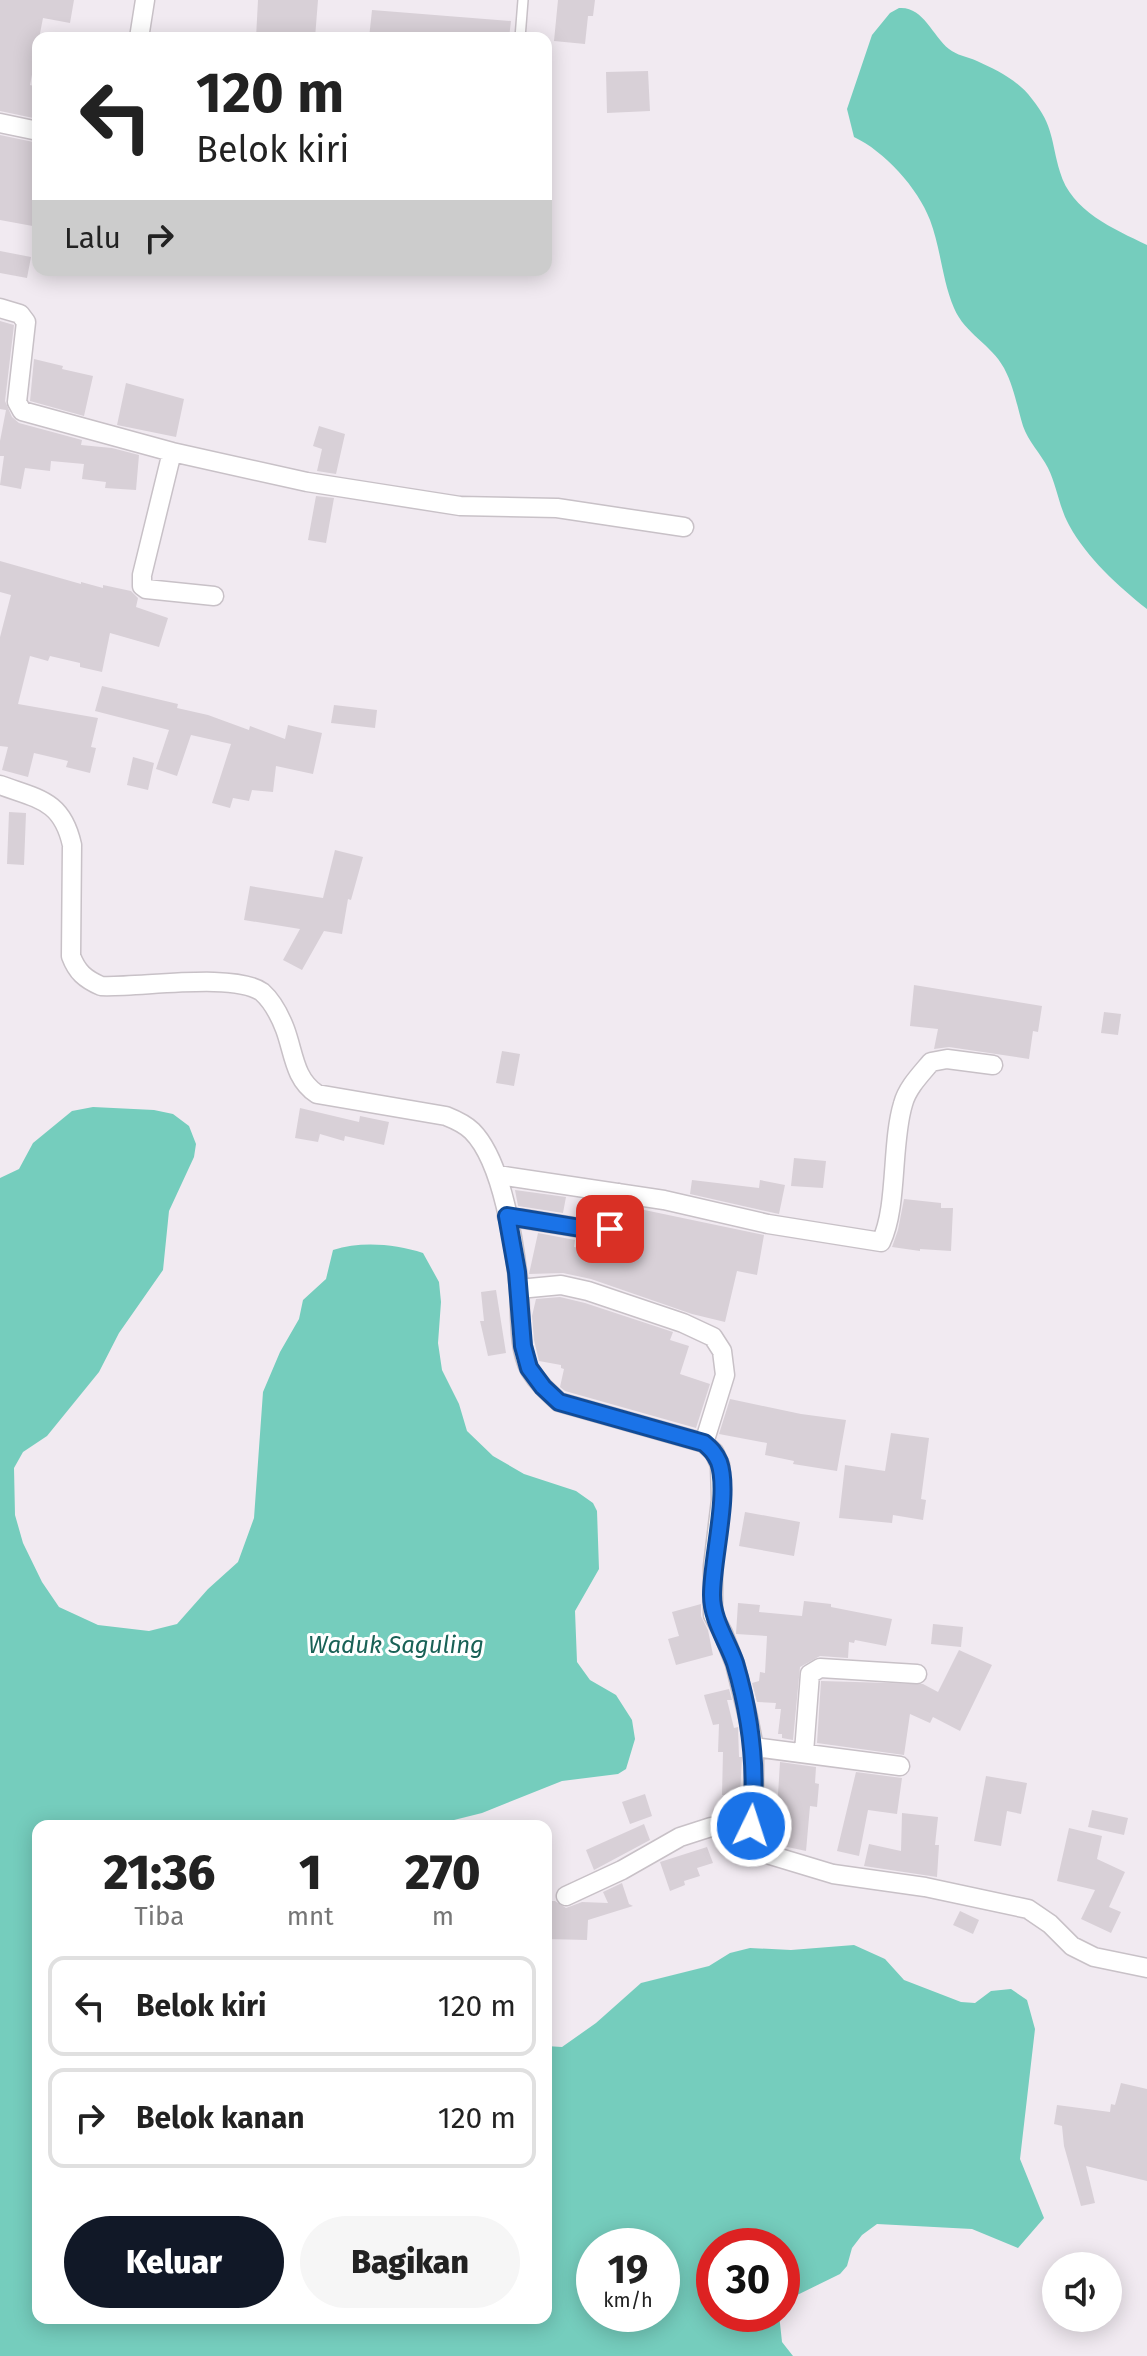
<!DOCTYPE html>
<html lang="id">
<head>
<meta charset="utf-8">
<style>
	:root { --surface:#fff; --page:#f6f6f6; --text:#222; --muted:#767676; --line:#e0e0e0; --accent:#111827 }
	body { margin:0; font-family:"Fira Sans",sans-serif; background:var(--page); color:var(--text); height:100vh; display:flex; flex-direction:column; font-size:30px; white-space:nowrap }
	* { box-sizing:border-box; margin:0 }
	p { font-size:26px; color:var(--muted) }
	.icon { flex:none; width:44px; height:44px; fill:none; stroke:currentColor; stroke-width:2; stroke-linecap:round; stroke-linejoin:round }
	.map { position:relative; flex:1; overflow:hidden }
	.sheet { position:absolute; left:32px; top:1820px; width:520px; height:504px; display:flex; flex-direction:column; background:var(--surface); border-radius:16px; box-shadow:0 4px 20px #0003 }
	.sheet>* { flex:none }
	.hud { position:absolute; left:32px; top:32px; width:520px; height:244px; border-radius:16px; box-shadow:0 4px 20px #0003; background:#fff; color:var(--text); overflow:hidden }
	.fabs { position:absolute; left:1042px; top:2252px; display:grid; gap:16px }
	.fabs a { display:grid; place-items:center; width:80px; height:80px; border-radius:50%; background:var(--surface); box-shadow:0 4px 20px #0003; font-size:40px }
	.speed { position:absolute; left:576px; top:2228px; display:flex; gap:16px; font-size:40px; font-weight:700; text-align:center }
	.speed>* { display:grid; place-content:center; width:104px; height:104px; border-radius:50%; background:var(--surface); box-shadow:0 4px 20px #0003; line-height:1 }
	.speed small { font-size:20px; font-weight:400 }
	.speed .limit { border:12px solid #d22; background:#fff; color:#111 }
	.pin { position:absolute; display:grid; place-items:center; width:68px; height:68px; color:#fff; margin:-34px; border-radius:16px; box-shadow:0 4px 12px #0006 }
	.me { position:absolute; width:88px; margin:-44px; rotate:4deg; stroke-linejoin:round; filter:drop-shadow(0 0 6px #0008) }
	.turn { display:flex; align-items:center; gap:28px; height:168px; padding:0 32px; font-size:36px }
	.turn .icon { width:104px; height:104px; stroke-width:2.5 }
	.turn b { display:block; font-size:56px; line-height:68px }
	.then { display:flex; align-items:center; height:76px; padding:0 32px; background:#0003; gap:16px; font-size:30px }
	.eta { display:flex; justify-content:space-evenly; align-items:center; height:136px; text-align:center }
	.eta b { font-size:48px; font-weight:800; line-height:56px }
	.button { display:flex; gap:16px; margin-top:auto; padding:16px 32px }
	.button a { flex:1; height:92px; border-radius:48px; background:var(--accent); color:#fff; font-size:32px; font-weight:800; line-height:92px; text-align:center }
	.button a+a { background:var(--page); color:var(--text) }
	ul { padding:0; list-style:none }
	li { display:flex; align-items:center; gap:24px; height:100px; margin:0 16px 12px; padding:0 16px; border:4px solid var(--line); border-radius:16px }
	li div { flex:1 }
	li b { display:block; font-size:30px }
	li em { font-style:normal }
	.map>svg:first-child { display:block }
</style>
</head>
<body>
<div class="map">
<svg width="1147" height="2356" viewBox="0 0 1147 2356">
	<rect width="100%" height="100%" fill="#f1eaf1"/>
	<!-- water -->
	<path fill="#75cdbd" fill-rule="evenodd" d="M 899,8 C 923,6 932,35 949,49 C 956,55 968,57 977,61 C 997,70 1019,81 1032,99 C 1054,126 1051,142 1060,172 C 1071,211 1114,229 1147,245 L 1147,609 C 1118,586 1087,558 1069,525 C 1059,507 1057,486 1048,468 C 1041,454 1028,441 1023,426 C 1017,406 1014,387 1004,368 C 991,344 965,334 954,308 C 942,280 941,249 930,220 C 918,188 884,151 854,137 L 847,109 L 872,35 L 890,13 Z
		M 93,1107 L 154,1110 L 173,1114 L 189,1126 L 196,1144 L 194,1157 L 169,1211 L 163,1270 L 119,1333 L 99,1372 L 47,1436 L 23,1452 L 14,1468 L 15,1515 L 23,1543 L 42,1582 L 59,1607 L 98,1625 L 149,1631 L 177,1624 L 208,1589 L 238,1562 L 254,1518 L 263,1392 L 280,1352 L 299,1319 L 303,1300 L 326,1279 L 333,1250 C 361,1241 395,1244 423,1253 L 439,1282 L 441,1302 L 438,1343 L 442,1370 L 459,1404 L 467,1431 L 493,1456 L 524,1474 L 576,1491 L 593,1503 L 597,1511 L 599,1569 L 575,1611 L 577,1662 L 590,1680 L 616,1695 L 632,1720 L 635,1739 L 626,1769 L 618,1774 L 562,1781 L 482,1813 L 430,1826 L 38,1826 L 38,2318 L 546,2318 L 546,2046 L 562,2047 L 596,2023 L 641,1983 L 709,1966 L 730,1953 L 750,1948 L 791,1950 L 854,1945 L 885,1959 L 904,1980 L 961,2002 L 975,2003 L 991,1991 L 1011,1989 L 1027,2000 L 1035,2029 L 1020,2159 L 1044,2218 L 1018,2248 L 972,2229 L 877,2224 L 862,2235 L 852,2248 L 847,2266 L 840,2274 L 789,2299 L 782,2310 L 782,2246 L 714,2246 L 714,2314 L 779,2314 L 782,2342 L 793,2356 L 0,2356 L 0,1178 L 19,1169 L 33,1143 L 72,1111 ZM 594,2246 L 662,2246 L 662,2314 L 594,2314 Z"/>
	<!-- building -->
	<path fill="#d8d0d7" d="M 0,0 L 74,0 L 70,23 L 43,18 L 30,85 L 38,87 L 38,119 L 0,111 Z
		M 258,0 L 318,0 L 315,38 L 256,38 Z
		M 558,0 L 595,0 L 593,16 L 588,16 L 585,44 L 554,41 Z
		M 372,10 L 511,21 L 509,38 L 369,38 Z
		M 648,71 L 650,111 L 607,113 L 606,72 Z
		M 0,135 L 38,143 L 38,227 L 0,220 Z
		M 0,251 L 31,257 L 27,278 L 0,273 Z
		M 0,321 L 14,325 L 5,401 L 12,417 L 19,423 L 82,440 L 81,445 L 112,448 L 139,455 L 136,490 L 105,488 L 106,482 L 82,479 L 84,464 L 51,461 L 50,471 L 25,468 L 21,489 L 0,485 L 4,456 L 0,456 L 0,441 L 6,410 L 0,409 Z
		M 34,359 L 63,366 L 62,369 L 93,376 L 84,416 L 30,401 Z
		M 126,383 L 184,399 L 176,437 L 117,425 Z
		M 319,426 L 345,434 L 336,474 L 317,471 L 322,449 L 313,446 Z
		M 316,496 L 334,498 L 326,543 L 308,540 Z
		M 0,561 L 81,584 L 81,582 L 103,588 L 103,585 L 131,591 L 138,598 L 136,607 L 168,618 L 159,647 L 110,633 L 102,672 L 80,667 L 80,663 L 50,656 L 48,661 L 30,656 L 18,704 L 98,718 L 91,747 L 96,748 L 90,773 L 66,767 L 68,761 L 34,753 L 28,777 L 2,770 L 8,747 L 0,746 L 0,637 L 11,595 L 0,592 Z
		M 102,686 L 178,704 L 177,708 L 208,715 L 249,730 L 250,726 L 285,739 L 288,725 L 322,733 L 313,774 L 276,766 L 273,792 L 252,790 L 249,801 L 233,798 L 230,808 L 212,803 L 231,744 L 191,735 L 177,776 L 156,769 L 169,730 L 95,711 Z
		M 334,705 L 377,710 L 375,728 L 331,723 Z
		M 133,757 L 154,763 L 148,790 L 127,785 Z
		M 9,812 L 26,813 L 24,865 L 7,864 Z
		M 335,850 L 363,857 L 351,900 L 348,899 L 342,934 L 324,931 L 302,970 L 283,960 L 300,929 L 244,920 L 250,886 L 323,898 Z
		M 914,985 L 1042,1006 L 1038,1032 L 1033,1031 L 1029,1059 L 949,1047 L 934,1049 L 938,1029 L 910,1026 Z
		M 1104,1012 L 1121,1014 L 1118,1035 L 1101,1033 Z
		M 502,1051 L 520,1054 L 514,1086 L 496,1083 Z
		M 300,1108 L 359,1122 L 360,1116 L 389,1122 L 384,1145 L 345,1136 L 344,1141 L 320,1134 L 318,1142 L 295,1138 Z
		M 794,1158 L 826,1161 L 823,1188 L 791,1186 Z
		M 692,1180 L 759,1188 L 760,1180 L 785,1185 L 779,1214 L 690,1194 Z
		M 515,1190 L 566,1197 L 563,1213 L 518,1206 Z
		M 904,1199 L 941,1203 L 941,1208 L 953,1208 L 951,1251 L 920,1249 L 920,1251 L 892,1247 L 898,1230 Z
		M 630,1207 L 764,1235 L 757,1275 L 737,1271 L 725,1322 L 692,1314 L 591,1279 L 563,1273 L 529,1274 L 538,1233 L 575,1240 L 574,1247 L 617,1255 Z
		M 496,1290 L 506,1353 L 488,1356 L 480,1321 L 484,1321 L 481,1292 Z
		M 560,1297 L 585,1303 L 673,1332 L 670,1340 L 689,1346 L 680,1374 L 710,1384 L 696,1428 L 565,1391 L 560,1387 L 564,1369 L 561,1368 L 561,1365 L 539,1361 L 534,1340 L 532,1316 L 536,1299 Z
		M 730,1399 L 801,1414 L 846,1420 L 837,1471 L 793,1464 L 794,1461 L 765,1455 L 767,1443 L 719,1434 Z
		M 891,1433 L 929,1438 L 921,1499 L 926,1500 L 923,1520 L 893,1515 L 892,1523 L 839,1518 L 845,1465 L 885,1471 Z
		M 745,1512 L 800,1522 L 794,1556 L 739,1546 Z
		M 804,1601 L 831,1604 L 831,1607 L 892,1619 L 886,1646 L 855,1640 L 854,1643 L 849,1642 L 848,1658 L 820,1656 L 800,1667 L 793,1740 L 782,1738 L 782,1734 L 778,1734 L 781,1709 L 775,1709 L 776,1703 L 757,1702 L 752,1683 L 759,1681 L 760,1672 L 765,1673 L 767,1636 L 736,1634 L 738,1603 L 760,1605 L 759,1612 L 802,1616 Z
		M 701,1604 L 701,1616 L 708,1630 L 713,1655 L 676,1665 L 668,1639 L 679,1636 L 672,1612 Z
		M 933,1624 L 963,1627 L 961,1647 L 931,1644 Z
		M 959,1650 L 992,1665 L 960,1731 L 933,1717 L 930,1723 L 910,1714 L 904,1755 L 817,1743 L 821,1681 L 923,1684 L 938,1692 Z
		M 729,1689 L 732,1700 L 727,1700 L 734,1728 L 738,1727 L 739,1757 L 742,1757 L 740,1795 L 722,1795 L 723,1752 L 718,1752 L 719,1724 L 713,1725 L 705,1699 L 704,1695 Z
		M 780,1762 L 816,1767 L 815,1783 L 819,1784 L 817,1807 L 810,1806 L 806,1851 L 778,1845 L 779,1827 L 776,1827 Z
		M 856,1772 L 902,1778 L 897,1814 L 868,1810 L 859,1856 L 837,1851 Z
		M 986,1776 L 1027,1783 L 1021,1814 L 1007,1811 L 1001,1846 L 974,1841 Z
		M 645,1794 L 652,1816 L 630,1824 L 622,1802 Z
		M 1092,1810 L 1128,1818 L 1124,1835 L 1088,1827 Z
		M 902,1813 L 938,1817 L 935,1845 L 939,1845 L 937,1877 L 864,1866 L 869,1844 L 901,1851 Z
		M 644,1824 L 650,1840 L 594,1870 L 586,1850 Z
		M 1069,1828 L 1102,1836 L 1097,1859 L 1125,1872 L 1109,1907 L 1121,1912 L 1111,1933 L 1081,1919 L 1095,1890 L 1057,1881 Z
		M 707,1847 L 713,1863 L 697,1868 L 700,1876 L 684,1881 L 685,1885 L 670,1891 L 660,1862 Z
		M 622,1883 L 629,1904 L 633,1906 L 588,1920 L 587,1940 L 546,1939 L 546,1901 L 555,1901 L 566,1908 L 582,1902 L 608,1903 L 603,1892 Z
		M 960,1911 L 979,1920 L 973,1934 L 953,1925 Z
		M 1121,2083 L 1147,2089 L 1147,2181 L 1086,2166 L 1095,2203 L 1081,2206 L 1064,2146 L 1062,2126 L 1054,2124 L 1057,2105 L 1110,2112 L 1111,2104 L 1115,2105 Z"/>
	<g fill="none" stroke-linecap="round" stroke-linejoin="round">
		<defs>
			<path id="lane" d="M 520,38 L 523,0"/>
			<path id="street" d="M 139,38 L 145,0
				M 0,123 L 38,131
				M 0,308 L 20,314 L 26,322 L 17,402 L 22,411 L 172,452 L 142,575 L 142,586 L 146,589 L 214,596
				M 172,452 L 307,482 L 460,506 L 557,508 L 684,527
				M 0,785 C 38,799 62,800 72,845 L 71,956 C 77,972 85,979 101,986 C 138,988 234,972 262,992 C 272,1001 280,1016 285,1029 C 294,1053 294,1079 317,1094 L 446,1116 C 456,1120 465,1124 472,1131 C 503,1162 515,1247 519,1290 C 521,1316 518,1347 530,1370 C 538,1383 548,1392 559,1402 L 704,1443 L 714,1452 L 720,1465 L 721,1500 L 713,1566 L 713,1615 L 723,1633 L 735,1664 L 748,1717 L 754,1747 L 754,1804 L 751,1826 L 760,1845 L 770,1855 L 833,1874 L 925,1887 L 1028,1909 L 1050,1924 L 1072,1946 L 1094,1957 L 1147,1968
				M 498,1175 L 664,1200 L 768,1224 L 881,1242 C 898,1207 891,1143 903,1104 C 907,1088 921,1074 931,1062 L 947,1059 L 993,1065
				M 507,1216 L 605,1232 C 618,1225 618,1206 619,1193
				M 519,1289 L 561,1285 L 588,1291 L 683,1323 L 713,1337 L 722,1351 L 725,1375 L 704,1443
				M 754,1747 L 900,1766
				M 804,1752 L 810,1674 L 820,1668 L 917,1674
				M 566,1896 L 622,1870 L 680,1837 L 711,1827 L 751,1826"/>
		</defs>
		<!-- lane casing -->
		<use href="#lane" stroke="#c8c1c7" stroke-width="12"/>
		<!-- street casing -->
		<use href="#street" stroke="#c8c1c7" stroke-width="21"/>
		<!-- lane -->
		<use href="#lane" stroke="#fff" stroke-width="9"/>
		<!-- street -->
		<use href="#street" stroke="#fff" stroke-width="18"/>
	</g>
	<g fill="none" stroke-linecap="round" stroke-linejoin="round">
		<defs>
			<path id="route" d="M 610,1229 L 605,1232 L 507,1216 L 517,1272 L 523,1346 L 529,1368 L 543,1387 L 559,1402 L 704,1443 C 711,1449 715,1453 719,1462 C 730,1493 712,1559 712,1595 C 712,1620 727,1640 735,1663 C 751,1717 758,1770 751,1826"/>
		</defs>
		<!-- route casing -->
		<use href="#route" stroke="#114b97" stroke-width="20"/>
		<!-- route -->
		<use href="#route" stroke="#1a73e8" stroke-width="14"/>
	</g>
	<g text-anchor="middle" stroke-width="6" stroke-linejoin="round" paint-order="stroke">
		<!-- water labels -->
		<g font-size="24" font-style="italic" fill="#196156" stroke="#fff">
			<text x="396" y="1653">Waduk Saguling</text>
		</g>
	</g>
</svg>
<div class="fabs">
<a><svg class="icon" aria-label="sound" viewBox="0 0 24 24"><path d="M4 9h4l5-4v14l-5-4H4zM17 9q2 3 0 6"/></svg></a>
</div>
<div class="speed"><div>19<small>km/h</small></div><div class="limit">30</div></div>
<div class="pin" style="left:610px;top:1229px;background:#d93025"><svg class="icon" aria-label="arrive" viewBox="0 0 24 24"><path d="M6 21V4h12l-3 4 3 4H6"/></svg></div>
<svg class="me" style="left:751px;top:1826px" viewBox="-20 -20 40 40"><circle r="17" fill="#1a73e8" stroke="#fff" stroke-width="3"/><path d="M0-11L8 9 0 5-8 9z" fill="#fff"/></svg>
<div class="hud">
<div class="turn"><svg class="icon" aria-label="left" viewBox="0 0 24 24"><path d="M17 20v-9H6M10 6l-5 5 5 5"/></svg><div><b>120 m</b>Belok kiri</div></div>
<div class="then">Lalu<svg class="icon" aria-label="right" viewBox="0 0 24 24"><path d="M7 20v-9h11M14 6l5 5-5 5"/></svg></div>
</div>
<section class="sheet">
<div class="eta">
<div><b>21:36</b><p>Tiba</p></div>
<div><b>1</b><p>mnt</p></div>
<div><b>270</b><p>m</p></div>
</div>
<ul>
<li><svg class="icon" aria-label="left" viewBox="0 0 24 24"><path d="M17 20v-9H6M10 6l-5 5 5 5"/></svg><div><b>Belok kiri</b></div><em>120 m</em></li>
<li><svg class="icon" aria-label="right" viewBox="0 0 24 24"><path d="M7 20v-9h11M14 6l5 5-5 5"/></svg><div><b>Belok kanan</b></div><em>120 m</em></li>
</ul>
<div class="button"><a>Keluar</a><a>Bagikan</a></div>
</section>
</div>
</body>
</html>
